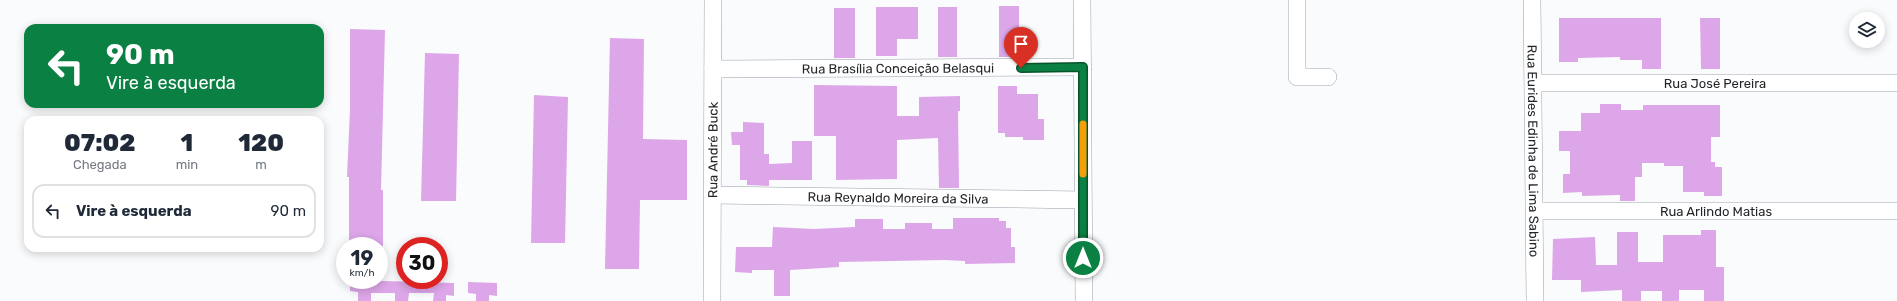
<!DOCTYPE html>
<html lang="pt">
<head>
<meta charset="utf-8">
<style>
	:root { --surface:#fff; --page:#f2f2f3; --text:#1f2937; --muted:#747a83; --line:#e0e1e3 }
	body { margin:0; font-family:Rubik,sans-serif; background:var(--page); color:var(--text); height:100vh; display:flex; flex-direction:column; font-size:15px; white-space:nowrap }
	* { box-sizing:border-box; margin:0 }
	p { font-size:13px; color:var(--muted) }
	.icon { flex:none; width:22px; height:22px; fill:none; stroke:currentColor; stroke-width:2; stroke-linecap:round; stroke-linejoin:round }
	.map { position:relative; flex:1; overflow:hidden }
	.side { position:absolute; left:24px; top:116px; width:300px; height:136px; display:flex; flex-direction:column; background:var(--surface); border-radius:12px; box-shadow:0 2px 10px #0003 }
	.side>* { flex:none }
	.guide { position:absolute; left:24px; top:24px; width:300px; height:84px; border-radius:12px; box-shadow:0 2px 10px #0003; background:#0b8043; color:#fff; overflow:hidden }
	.buttons { position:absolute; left:1849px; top:12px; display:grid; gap:8px }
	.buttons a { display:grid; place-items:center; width:36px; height:36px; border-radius:50%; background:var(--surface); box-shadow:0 2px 10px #0003; font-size:20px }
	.speed { position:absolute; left:336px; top:237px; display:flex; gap:8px; font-size:20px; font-weight:700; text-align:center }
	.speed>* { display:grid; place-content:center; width:52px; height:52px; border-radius:50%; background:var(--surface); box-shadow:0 2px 10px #0003; line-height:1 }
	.speed small { font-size:10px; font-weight:400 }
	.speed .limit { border:6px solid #d22; background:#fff; color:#111 }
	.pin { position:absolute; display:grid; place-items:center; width:34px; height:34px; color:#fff; margin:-41px -17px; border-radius:50% 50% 50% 0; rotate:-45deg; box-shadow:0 0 4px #0007 }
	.pin .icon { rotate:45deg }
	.me { position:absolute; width:44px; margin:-22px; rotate:0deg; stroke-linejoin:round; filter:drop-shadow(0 0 3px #0008) }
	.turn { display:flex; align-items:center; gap:14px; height:84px; padding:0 16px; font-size:18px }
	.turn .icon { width:52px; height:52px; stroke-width:2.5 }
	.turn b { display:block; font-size:28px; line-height:34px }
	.eta { display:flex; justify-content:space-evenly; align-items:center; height:68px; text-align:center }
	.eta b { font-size:24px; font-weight:800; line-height:28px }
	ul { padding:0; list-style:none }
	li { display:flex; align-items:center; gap:12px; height:54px; margin:0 8px 6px; padding:0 8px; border:2px solid var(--line); border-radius:12px }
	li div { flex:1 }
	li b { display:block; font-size:15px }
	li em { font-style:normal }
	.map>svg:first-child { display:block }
</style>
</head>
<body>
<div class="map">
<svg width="1897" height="301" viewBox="0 0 1897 301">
	<rect width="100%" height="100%" fill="#fafbfd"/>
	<!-- building -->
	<path fill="#dda6e8" d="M 999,6 L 1019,6 L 1019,57 L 999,57 Z
		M 876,7 L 918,7 L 918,39 L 897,39 L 897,56 L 876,56 Z
		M 938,7 L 957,7 L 957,57 L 938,57 Z
		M 834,8 L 855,8 L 855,58 L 834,58 Z
		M 1559,18 L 1661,18 L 1661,69 L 1642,69 L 1642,60 L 1620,60 L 1620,57 L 1578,58 L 1578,62 L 1559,62 Z
		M 1700,18 L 1720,18 L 1720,69 L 1701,69 Z
		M 350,29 L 385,30 L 381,190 L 383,190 L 383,246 L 349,246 L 349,177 L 347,177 L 350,109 Z
		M 610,38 L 644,39 L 643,139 L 687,140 L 687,200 L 640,200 L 639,269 L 605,269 Z
		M 425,53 L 459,54 L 456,201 L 421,201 Z
		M 814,85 L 897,86 L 897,116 L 919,116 L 919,97 L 960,96 L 960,111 L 958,111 L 959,188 L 939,188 L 938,138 L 897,140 L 897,179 L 836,180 L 836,136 L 814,136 Z
		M 998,86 L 1017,86 L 1017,94 L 1038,94 L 1038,119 L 1044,119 L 1044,140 L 1023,140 L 1023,137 L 1005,137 L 1005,133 L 998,133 Z
		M 534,95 L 568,97 L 565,243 L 531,243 Z
		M 1600,104 L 1621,104 L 1621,110 L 1643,110 L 1643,105 L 1720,105 L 1720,137 L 1711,137 L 1711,162 L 1715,162 L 1715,167 L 1722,167 L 1722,196 L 1704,196 L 1704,192 L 1683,192 L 1683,166 L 1664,166 L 1664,163 L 1642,163 L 1642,177 L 1635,177 L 1635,201 L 1620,201 L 1620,195 L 1582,196 L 1582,192 L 1563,193 L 1563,174 L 1570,174 L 1570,151 L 1559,151 L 1559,131 L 1581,131 L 1581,113 L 1600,113 Z
		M 743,122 L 764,123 L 764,154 L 769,154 L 769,164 L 792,163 L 792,141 L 812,141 L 812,180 L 769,180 L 769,186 L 747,185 L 747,180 L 740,180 L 740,145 L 732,145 L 731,132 L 743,132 Z
		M 953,218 L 999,218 L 999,221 L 1006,221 L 1006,228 L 1011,228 L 1011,247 L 1015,247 L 1015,263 L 965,264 L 965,261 L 945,260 L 839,262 L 839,267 L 790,270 L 790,296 L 774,296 L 774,270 L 752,270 L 752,273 L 735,272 L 736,247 L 772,247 L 773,227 L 814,229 L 855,227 L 855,219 L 883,219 L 883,229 L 905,229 L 905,223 L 932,223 L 932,229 L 953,229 Z
		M 1701,230 L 1716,230 L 1716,267 L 1724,267 L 1724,301 L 1704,301 L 1704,290 L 1679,290 L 1679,301 L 1662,301 L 1662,291 L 1641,291 L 1641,301 L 1622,301 L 1622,290 L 1581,292 L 1581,280 L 1552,280 L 1553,239 L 1595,237 L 1596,265 L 1617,265 L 1617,232 L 1638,232 L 1638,262 L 1663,262 L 1663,235 L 1701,235 Z
		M 350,280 L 454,283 L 454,296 L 446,295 L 446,301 L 433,301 L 434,293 L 409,293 L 408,301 L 395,301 L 395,293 L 371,293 L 371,301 L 358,301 L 358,292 L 350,291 Z
		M 468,282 L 497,283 L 497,296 L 489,295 L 489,301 L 476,301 L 476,294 L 468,293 Z"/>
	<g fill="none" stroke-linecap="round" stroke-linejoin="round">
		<defs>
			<g id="minor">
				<path d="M 1082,0 L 1084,301"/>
				<path d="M 1297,0 L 1297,77 L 1328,77"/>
				<path id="s1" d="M 1532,0 L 1535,301"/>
				<path id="s2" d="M 713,69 L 1083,67"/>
				<path id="s3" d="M 1534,83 L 1897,83"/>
				<path id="s4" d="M 713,195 L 1083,200"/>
				<path id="s5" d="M 1535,211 L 1897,211"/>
				<path id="s6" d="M 712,301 L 713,0"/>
			</g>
		</defs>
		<!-- minor casing -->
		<use href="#minor" stroke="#9aa1aa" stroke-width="18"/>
		<!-- minor -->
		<use href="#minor" stroke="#fff" stroke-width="17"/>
	</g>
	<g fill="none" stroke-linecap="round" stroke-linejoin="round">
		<defs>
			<path id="route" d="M 1021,68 L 1083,67 L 1083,258"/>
		</defs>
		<!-- route casing -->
		<use href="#route" stroke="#07532c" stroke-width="10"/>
		<!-- route -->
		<use href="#route" stroke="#0b8043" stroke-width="7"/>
		<!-- slow -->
		<path stroke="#f59e0b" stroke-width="7" d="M 1083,124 L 1083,174"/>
	</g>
	<g text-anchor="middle" stroke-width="4" stroke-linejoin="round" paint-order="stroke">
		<!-- street labels -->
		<g font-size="13" fill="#232629" stroke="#fff">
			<text dy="5" stroke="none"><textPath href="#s2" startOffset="185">Rua Brasília Conceição Belasqui</textPath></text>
			<text dy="5" stroke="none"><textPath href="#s3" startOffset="181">Rua José Pereira</textPath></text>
			<text dy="5" stroke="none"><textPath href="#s6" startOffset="151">Rua André Buck</textPath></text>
			<text dy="5" stroke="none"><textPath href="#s1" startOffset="151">Rua Eurides Edinha de Lima Sabino</textPath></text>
			<text dy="5" stroke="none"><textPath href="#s4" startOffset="185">Rua Reynaldo Moreira da Silva</textPath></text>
			<text dy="5" stroke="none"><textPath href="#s5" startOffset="181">Rua Arlindo Matias</textPath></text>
		</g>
	</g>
</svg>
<div class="buttons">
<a><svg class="icon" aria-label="layers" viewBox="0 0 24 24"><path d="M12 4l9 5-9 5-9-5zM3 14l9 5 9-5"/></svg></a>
</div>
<div class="speed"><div>19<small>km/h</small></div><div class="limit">30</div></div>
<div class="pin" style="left:1021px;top:68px;background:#d93025"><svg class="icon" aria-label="arrive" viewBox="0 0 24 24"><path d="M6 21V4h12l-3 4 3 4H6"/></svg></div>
<svg class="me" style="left:1083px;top:258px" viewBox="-20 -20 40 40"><circle r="17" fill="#0b8043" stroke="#fff" stroke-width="3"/><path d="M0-11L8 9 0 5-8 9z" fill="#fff"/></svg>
<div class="guide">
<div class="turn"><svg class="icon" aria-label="left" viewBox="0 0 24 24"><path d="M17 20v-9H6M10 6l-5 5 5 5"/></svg><div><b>90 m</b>Vire à esquerda</div></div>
</div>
<section class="side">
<div class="eta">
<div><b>07:02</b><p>Chegada</p></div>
<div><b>1</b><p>min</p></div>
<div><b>120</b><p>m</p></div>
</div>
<ul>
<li><svg class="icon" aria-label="left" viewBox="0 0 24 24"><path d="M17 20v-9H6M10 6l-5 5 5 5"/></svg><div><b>Vire à esquerda</b></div><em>90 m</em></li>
</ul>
</section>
</div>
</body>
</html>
